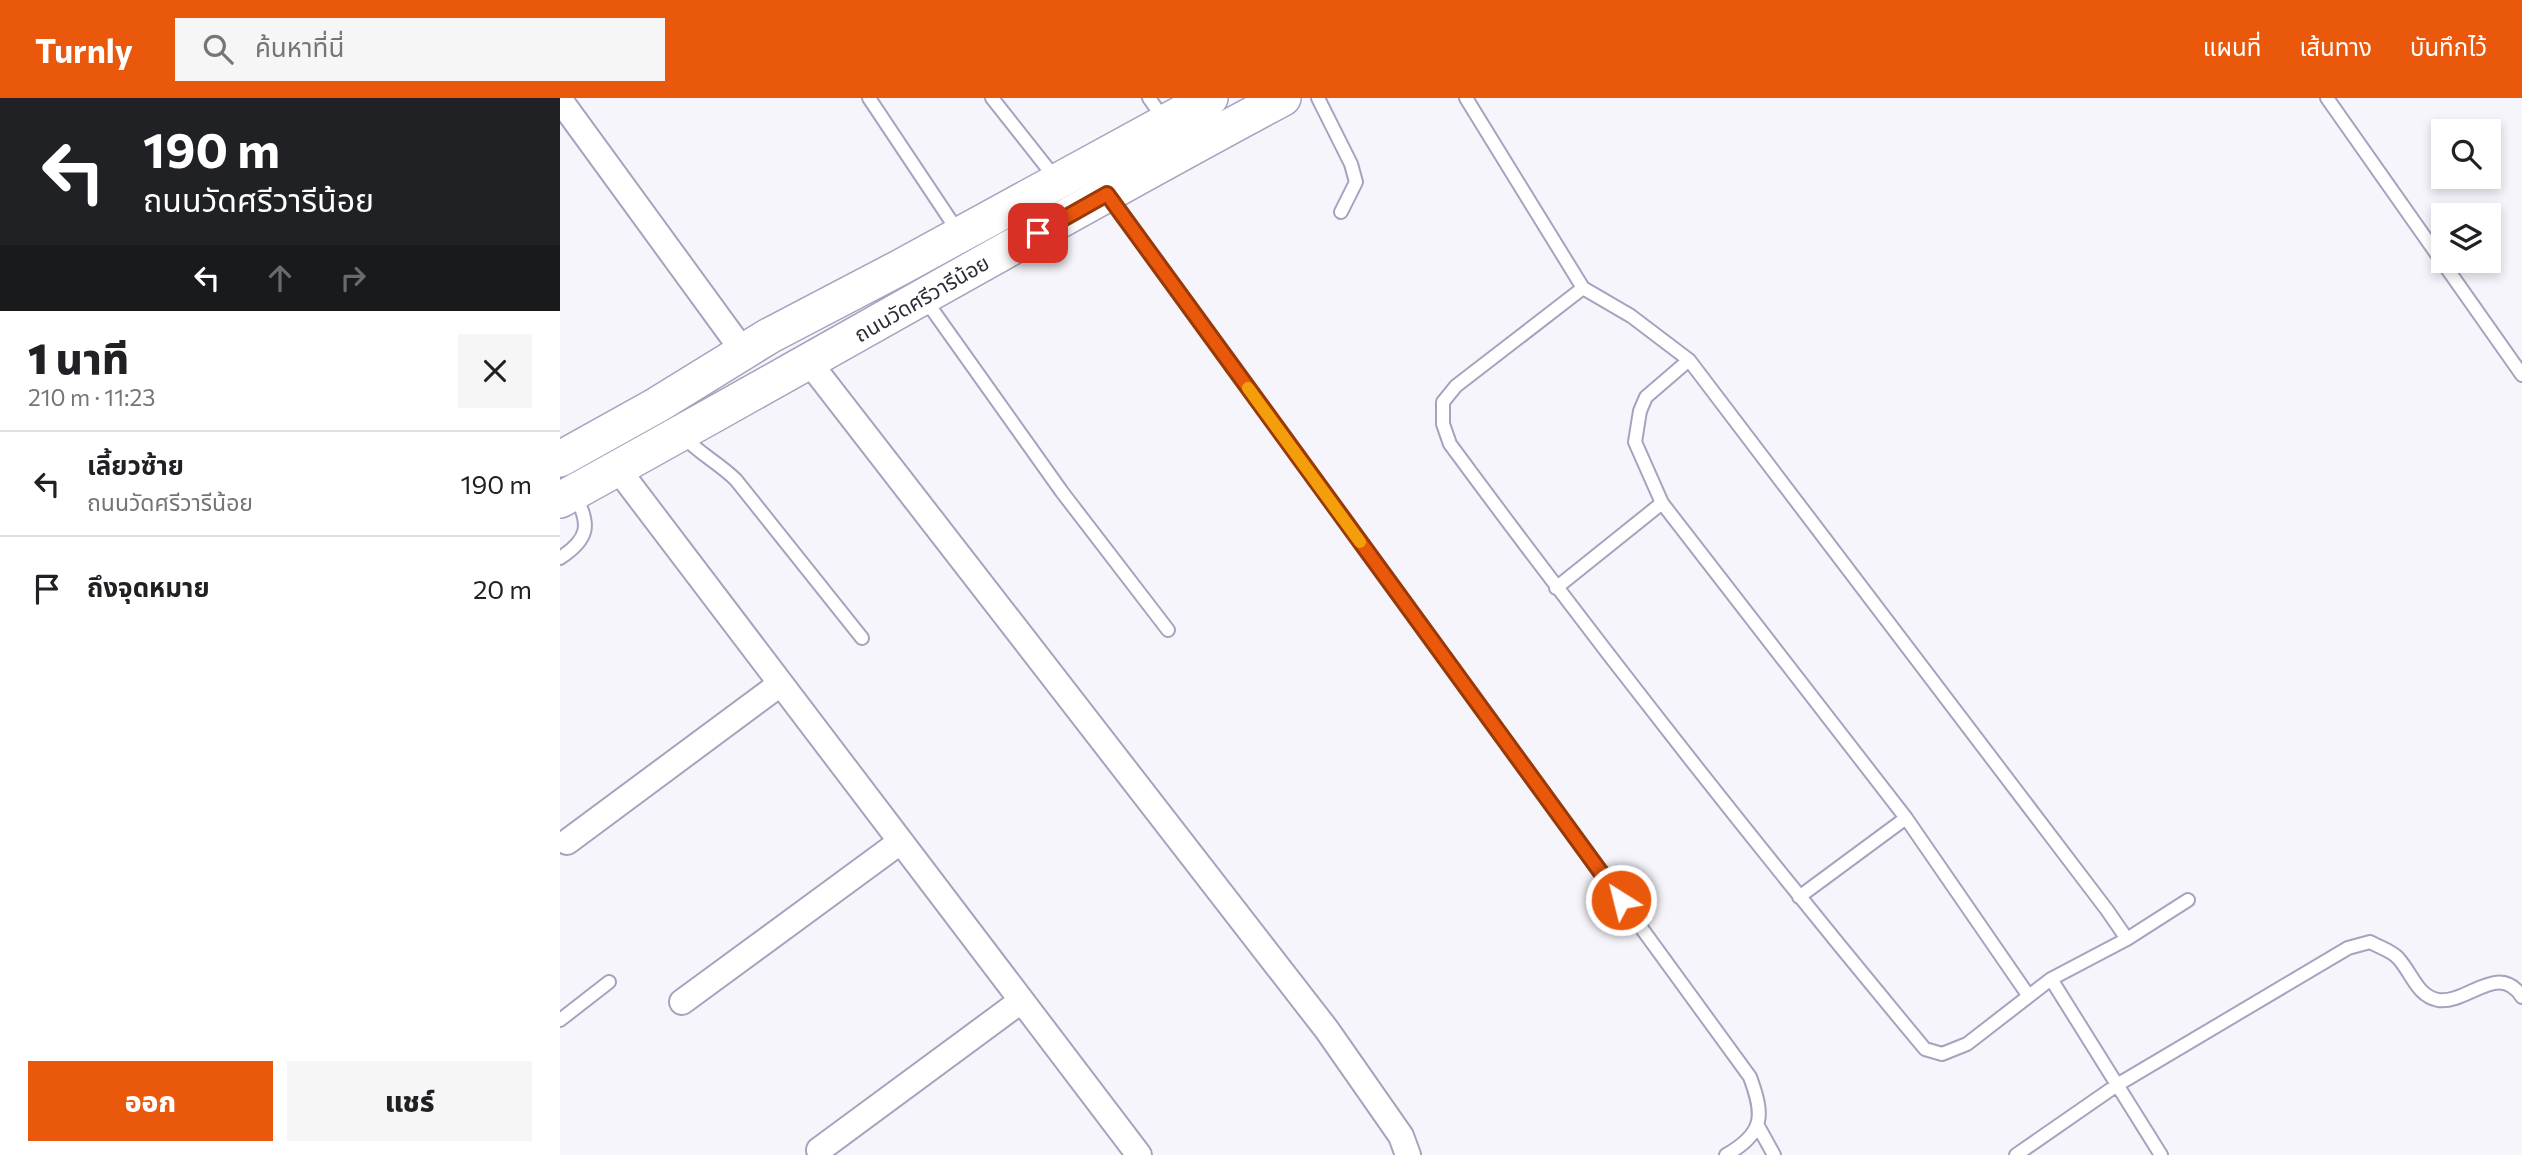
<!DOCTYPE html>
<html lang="th">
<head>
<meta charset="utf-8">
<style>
	:root { --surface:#fff; --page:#f6f6f6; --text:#202124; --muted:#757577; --line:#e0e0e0; --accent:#ea580c }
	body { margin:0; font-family:Commissioner,"Noto Sans Thai",sans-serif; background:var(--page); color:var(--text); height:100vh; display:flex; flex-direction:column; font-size:26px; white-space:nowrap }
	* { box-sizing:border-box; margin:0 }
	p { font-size:23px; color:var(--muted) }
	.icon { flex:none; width:38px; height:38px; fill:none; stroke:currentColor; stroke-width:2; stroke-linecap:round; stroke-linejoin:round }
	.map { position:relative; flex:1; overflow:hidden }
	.drawer { display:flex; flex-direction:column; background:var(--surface); width:560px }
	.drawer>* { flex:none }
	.guide { background:#202124; color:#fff; overflow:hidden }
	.fabs { position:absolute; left:1871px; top:21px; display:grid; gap:14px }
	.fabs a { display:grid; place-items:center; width:70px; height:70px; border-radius:0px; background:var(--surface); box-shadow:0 4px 10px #0003; font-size:35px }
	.pin { position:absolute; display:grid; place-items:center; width:60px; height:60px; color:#fff; margin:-30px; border-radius:14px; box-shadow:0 4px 10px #0006 }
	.me { position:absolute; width:77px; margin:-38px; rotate:324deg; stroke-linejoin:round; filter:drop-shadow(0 0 5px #0008) }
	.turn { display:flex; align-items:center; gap:24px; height:147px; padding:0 28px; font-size:32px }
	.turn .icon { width:91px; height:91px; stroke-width:2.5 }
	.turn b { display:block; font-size:49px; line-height:60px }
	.lanes { display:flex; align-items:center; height:66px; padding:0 28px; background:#0003; justify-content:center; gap:35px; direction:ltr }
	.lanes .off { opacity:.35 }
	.round { display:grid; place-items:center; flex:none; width:74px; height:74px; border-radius:0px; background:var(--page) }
	.head { display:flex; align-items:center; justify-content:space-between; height:119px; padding:0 28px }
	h1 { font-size:42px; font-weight:800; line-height:52px }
	.button { display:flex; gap:14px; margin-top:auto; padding:14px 28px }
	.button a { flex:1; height:80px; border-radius:0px; background:var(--accent); color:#fff; font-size:28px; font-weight:800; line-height:80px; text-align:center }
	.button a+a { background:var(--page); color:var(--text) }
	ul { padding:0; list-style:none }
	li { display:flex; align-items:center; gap:21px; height:105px; padding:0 28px; border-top:2px solid var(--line) }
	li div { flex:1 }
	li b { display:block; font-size:26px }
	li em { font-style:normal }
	header { display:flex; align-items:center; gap:42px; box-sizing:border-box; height:98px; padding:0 35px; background:var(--accent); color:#fff }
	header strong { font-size:33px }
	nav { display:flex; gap:38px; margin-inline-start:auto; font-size:24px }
	.search { width:490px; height:63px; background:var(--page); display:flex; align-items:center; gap:18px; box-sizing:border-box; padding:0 24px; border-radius:0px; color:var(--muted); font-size:26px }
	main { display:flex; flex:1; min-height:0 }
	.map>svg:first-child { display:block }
</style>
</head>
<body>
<header>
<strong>Turnly</strong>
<div class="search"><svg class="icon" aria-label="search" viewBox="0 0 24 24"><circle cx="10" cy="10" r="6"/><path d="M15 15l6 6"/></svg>ค้นหาที่นี่</div>
<nav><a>แผนที่</a><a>เส้นทาง</a><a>บันทึกไว้</a></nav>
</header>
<main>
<section class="drawer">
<div class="guide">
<div class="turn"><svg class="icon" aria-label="left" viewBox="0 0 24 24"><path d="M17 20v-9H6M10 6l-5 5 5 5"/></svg><div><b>190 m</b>ถนนวัดศรีวารีน้อย</div></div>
<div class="lanes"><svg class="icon" aria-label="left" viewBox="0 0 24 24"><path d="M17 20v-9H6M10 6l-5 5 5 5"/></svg><svg class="icon off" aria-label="ahead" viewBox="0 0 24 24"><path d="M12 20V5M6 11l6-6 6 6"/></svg><svg class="icon off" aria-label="right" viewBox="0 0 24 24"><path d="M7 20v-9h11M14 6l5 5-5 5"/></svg></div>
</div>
<div class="head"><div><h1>1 นาที</h1><p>210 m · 11:23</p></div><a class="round"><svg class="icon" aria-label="close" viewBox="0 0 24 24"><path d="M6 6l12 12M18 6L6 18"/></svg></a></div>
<ul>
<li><svg class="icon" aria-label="left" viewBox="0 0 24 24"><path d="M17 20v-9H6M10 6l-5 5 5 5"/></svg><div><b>เลี้ยวซ้าย</b><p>ถนนวัดศรีวารีน้อย</p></div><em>190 m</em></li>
<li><svg class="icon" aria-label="arrive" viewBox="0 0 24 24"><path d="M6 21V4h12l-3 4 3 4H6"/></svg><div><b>ถึงจุดหมาย</b></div><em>20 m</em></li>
</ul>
<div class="button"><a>ออก</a><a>แชร์</a></div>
</section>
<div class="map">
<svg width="1962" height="1057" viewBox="0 0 1962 1057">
	<rect width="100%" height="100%" fill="#f5f5fb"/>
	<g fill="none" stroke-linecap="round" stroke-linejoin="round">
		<defs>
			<path id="service" d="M 309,0 L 399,135
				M 432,0 L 496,81
				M 589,0 L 605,23
				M 758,0 L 791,66 L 796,84 L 781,114
				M 906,0 L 1023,190
				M 1767,0 L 1962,277
				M 549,99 L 1190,979 C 1204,1017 1205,1035 1166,1057
				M 1023,190 L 1071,218 L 1129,262 L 1547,812 L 1567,841 L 1491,881 L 1407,946 L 1382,956 L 1365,951 C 1201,754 1042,552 890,346 L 883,326 L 883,304 L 896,288 Z
				M 364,200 L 502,394 L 608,532
				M 1129,262 L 1086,299 L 1080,313 L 1075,344 L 1102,405 L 1346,720 L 1468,897
				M 122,337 C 138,355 159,365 176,382 L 302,540
				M 0,460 C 29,441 31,427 15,397
				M 996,490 L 1102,405
				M 1239,799 L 1346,720
				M 1567,841 L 1628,802
				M 1491,881 L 1601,1057
				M 0,922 L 49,884
				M 1198,1028 L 1214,1057
				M 1456,1057 L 1557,987 L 1788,850 L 1810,844 C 1819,849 1832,853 1838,860 C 1852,875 1857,898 1878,902 C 1908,906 1939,863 1962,899"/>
			<path id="minor" d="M 0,2 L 183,253
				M 249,264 L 767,932 L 841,1038 L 848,1057
				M 57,370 L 579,1057
				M 7,744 L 220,586
				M 122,904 L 340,744
				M 259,1052 L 461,903"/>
			<path id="secondary" d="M 0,361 L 97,307 L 209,238 L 339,170 L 650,0
				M 0,402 C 242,269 480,130 723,0"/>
		</defs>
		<!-- service casing -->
		<use href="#service" stroke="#a6a3be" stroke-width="16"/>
		<!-- minor casing -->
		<use href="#minor" stroke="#a6a3be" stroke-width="28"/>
		<!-- secondary casing -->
		<use href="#secondary" stroke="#a6a3be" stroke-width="38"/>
		<!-- service -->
		<use href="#service" stroke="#fff" stroke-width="12"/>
		<!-- minor -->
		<use href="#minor" stroke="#fff" stroke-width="24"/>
		<!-- secondary -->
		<use href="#secondary" stroke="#fff" stroke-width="35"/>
	</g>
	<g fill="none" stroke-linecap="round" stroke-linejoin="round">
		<defs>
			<path id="route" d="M 478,135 L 547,96 L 1061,802"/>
		</defs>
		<!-- route casing -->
		<use href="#route" stroke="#983908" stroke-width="18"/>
		<!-- route -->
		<use href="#route" stroke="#ea580c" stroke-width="12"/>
		<!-- slow -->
		<path stroke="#f59e0b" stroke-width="12" d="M 688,290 L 800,444"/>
	</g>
	<g text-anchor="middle" stroke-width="7" stroke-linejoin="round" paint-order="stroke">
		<!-- street labels -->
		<g font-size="21" fill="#2f2e38" stroke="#fff">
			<text transform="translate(362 201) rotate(-30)" y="7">ถนนวัดศรีวารีน้อย</text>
		</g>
	</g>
</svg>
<div class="fabs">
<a><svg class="icon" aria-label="search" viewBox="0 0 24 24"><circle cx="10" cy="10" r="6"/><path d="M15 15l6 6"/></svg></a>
<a><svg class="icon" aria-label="layers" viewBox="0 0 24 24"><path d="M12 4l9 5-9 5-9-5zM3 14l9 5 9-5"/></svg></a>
</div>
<div class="pin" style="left:478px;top:135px;background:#d93025"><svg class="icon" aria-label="arrive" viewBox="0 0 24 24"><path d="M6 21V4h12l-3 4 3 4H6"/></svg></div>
<svg class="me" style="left:1061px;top:802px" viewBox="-20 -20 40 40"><circle r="17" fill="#ea580c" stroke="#fff" stroke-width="3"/><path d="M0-11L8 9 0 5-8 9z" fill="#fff"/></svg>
</div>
</main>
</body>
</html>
